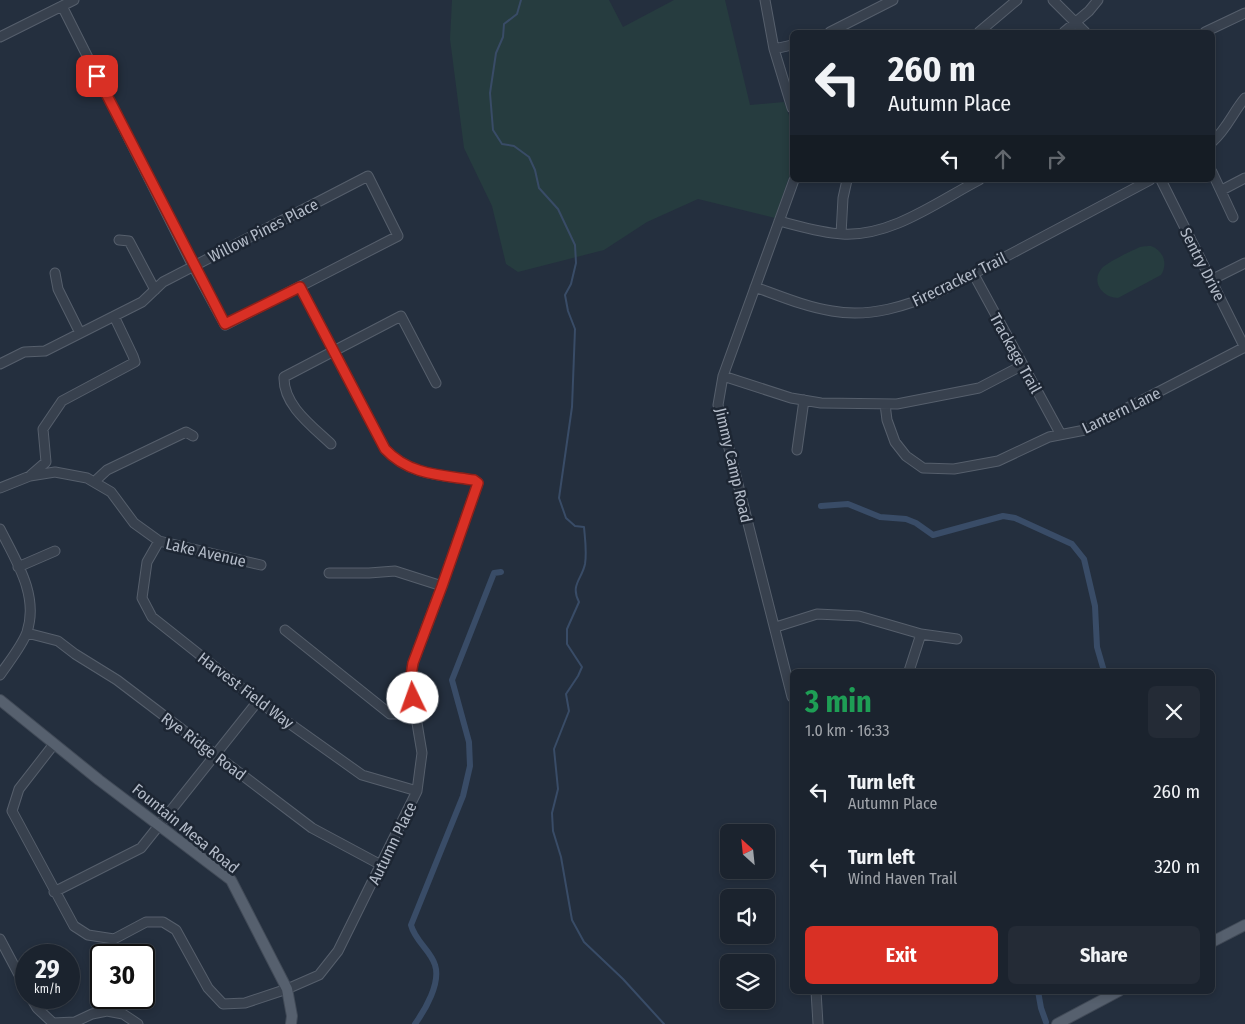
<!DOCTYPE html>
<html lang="en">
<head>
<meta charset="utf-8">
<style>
	:root { --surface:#1b232e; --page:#242b36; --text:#f1f3f6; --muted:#a0a4aa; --line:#39404a; --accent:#d93025 }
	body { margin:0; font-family:"Fira Sans Condensed",sans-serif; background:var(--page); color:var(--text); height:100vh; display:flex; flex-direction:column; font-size:19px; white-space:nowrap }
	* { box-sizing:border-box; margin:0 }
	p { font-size:16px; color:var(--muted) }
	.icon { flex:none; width:28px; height:28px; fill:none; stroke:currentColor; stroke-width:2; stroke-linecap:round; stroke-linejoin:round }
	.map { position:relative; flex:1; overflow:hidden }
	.sheet { position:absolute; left:790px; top:669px; width:425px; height:325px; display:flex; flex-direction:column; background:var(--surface); border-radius:8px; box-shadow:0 2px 8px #0003,0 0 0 1px var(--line) }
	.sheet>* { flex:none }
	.guide { position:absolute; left:790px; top:30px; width:425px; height:152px; border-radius:8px; box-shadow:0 2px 8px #0003,0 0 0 1px var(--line); background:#1b232e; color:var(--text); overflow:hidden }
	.needle { width:32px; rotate:333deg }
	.buttons { position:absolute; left:720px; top:824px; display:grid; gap:10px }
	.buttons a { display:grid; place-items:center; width:55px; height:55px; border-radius:8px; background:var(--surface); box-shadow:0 2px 8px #0003,0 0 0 1px var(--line); font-size:25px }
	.speed { position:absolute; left:15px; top:944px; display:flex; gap:10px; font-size:25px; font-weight:700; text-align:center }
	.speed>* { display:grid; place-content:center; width:65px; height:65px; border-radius:50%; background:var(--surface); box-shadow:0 2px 8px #0003,0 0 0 1px var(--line); line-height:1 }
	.speed small { font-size:12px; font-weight:400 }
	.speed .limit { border:2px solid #111; border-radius:8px; background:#fff; color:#111 }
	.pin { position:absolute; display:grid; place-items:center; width:42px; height:42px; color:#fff; margin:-21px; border-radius:10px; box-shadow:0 2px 8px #0006 }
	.me { position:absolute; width:55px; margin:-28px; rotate:357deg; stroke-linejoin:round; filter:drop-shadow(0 0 4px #0008) }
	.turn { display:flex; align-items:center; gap:18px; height:105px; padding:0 15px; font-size:22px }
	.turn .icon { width:65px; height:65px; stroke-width:2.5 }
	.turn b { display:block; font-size:35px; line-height:42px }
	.lanes { display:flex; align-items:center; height:48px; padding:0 15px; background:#0003; justify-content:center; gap:25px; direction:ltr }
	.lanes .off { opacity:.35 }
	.round { display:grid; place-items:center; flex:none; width:52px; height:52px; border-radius:8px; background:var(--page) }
	.headline { display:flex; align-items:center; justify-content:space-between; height:85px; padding:0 15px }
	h1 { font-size:30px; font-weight:700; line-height:38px; color:#1e9e55 }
	.action { display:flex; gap:10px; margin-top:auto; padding:10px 15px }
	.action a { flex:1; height:58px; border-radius:8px; background:var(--accent); color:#fff; font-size:20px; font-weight:700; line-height:58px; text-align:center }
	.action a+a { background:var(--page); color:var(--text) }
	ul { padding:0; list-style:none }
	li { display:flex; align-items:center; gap:15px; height:75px; padding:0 15px }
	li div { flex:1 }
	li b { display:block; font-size:19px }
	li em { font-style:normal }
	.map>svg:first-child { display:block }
</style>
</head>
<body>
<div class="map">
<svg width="1245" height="1024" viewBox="0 0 1245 1024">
	<rect width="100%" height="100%" fill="#242f3e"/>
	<!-- green -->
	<path fill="#263c3f" d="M 452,0 L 609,0 L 623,27 L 674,0 L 725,0 L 750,105 L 784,102 L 792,124 L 792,168 L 775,218 L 698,199 L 647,222 L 604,250 L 518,272 L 506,264 L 492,206 L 464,148 L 450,39 Z
		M 1151,246 C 1164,251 1168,264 1161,275 L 1118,298 C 1103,298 1090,282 1102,268 C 1108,262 1131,251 1140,247 C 1144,246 1148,246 1151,246 Z"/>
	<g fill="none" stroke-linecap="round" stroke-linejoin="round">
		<!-- stream -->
		<path stroke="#394c67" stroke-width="2" d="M 521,0 L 517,14 L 504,24 L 503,37 L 496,53 L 490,93 L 493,130 L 502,144 L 514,146 L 529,157 L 535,170 L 539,188 L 558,209 L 575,245 L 576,263 L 571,284 L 565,295 L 568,311 L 575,329 L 572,407 L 559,498 L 566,518 L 575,526 L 584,527 C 585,539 587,551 585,564 C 582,579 570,585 579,602 L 567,629 L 567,644 L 582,667 L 578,676 L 566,694 L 569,711 L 554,749 L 558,789 L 552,813 L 553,831 L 561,857 L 572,920 L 584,942 L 623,979 L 664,1024"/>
		<!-- canal -->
		<path stroke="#394c67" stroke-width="6" d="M 821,506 L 848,504 L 880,517 L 906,519 L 916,523 L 933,535 L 1003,516 L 1015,518 L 1072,544 L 1084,559 L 1095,606 L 1097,647 L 1104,671
			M 1038,991 L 1041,1008 L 1046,1022
			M 415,1024 C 425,1010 441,983 435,965 C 431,951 415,941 411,925 L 463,796 L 470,766 L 469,742 L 452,680 L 494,573 L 501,572"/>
		<defs>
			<path id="minor" d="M 765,0 L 774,49 L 792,108
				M 1053,0 L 1085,32
				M 830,32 L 893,0
				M 979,32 L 1017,0
				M 1064,32 L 1089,11 L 1098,0
				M 1205,32 L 1245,13
				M 0,37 L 74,0
				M 774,49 L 792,45
				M 1212,142 C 1227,129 1233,112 1245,98
				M 1212,172 L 1233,217
				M 1161,180 L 1245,348
				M 1222,190 L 1245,178
				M 779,221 C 799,226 821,233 842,234 C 891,237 937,202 979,180
				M 841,234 L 843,198 L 847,180
				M 119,240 L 129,241 L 155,290
				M 55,273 L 58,289 L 80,333
				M 973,273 L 1060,433
				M 1211,280 L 1245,263
				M 755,287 C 780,296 806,307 832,311 C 870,318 907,306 941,291 L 1150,180
				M 0,364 L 24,352 L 45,351 L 142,302 L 163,282 L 368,176 L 398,236 L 225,325 L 193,266 L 62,6
				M 723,376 L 791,398 L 821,403 L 897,404 L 979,388 L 1023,365
				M 885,404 L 887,420 L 895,442 L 906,456 L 923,468 L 954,469 L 998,461 L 1049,437 L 1085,430 L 1245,347
				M 331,444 C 312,426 283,405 284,377 L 401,316 L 436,383
				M 797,450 L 804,400
				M 31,475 L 46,462 L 43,429 L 62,401 L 135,362 L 133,356 L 114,316
				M 94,482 L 107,470 L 186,432 L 193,436
				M 0,488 L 30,476 L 55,472 L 87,478 L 111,492 L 134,523 L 159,541 L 261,565
				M 0,529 C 16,561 39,595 27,632 C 22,646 8,663 0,675
				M 159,541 L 147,562 L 142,598 L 152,617 L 258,701 L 362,775 L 417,791
				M 18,567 L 55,551
				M 329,573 L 369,573 L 395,571 L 442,586
				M 776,627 L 817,614 L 859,616 L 921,634 L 909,671
				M 285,630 L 390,714 L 415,714
				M 27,633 L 58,641 L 75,654 L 117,680 L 312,828 L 381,865
				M 921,634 L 957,639
				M 792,697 L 718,405 L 723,376 L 794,180
				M 54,744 L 19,789 L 12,811 L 74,926 L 88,935 L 114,939 L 146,922 L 163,922 L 176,930 L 208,988 L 223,1004 L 245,1003 L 287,989 L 319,975 L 338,951 L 417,791 L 422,753 L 410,681 L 413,663 L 442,586 L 478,483 L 474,480 C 441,475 409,475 385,449 L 300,287
				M 54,892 L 141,848 L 258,701
				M 0,939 L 26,988
				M 816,991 L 818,1024
				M 31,998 L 37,1008 L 53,1023 L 75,1022 L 92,1014 L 107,1011 L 123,1014 L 138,1024"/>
			<path id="major" d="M 0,700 L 99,780 L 231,880 L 287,989 L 292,1016 L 291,1024
				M 1212,942 L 1245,925
				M 1057,1024 L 1119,991"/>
		</defs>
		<!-- minor casing -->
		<use href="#minor" stroke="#565f6c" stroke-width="11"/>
		<!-- major casing -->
		<use href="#major" stroke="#414a57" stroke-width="12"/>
		<!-- minor -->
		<use href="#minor" stroke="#38414e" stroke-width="9"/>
		<!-- major -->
		<use href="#major" stroke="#56606e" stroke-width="10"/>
	</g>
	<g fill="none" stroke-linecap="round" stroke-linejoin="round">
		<defs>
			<path id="route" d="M 97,76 L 225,324 L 300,287 L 385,449 C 409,475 441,475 474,480 L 478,483 L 442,586 L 413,663 L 410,682 L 413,698"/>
		</defs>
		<!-- route casing -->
		<use href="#route" stroke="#8d1f18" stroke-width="12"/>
		<!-- route -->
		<use href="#route" stroke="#d93025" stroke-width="9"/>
	</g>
	<g text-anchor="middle" stroke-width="5" stroke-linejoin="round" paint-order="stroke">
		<!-- street labels -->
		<g font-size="16" fill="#b4bcc9" stroke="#1d2633">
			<text transform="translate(263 230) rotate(-27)" y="6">Willow Pines Place</text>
			<text transform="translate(1203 264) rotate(63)" y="6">Sentry Drive</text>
			<text transform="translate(959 279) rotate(-26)" y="6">Firecracker Trail</text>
			<text transform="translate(1016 353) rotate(61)" y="6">Trackage Trail</text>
			<text transform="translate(1121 410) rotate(-26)" y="6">Lantern Lane</text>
			<text transform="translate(734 465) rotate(77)" y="6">Jimmy Camp Road</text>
			<text transform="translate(206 552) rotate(13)" y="6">Lake Avenue</text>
			<text transform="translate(246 690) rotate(37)" y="6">Harvest Field Way</text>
			<text transform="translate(204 746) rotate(37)" y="6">Rye Ridge Road</text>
			<text transform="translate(186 828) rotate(39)" y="6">Fountain Mesa Road</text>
			<text transform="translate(392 843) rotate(-64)" y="6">Autumn Place</text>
		</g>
	</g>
</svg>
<div class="buttons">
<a><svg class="needle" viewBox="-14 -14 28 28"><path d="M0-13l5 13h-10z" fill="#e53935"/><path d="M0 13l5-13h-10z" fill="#a0a4aa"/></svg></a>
<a><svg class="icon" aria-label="sound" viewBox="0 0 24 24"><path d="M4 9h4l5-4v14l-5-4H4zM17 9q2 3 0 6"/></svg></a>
<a><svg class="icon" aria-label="layers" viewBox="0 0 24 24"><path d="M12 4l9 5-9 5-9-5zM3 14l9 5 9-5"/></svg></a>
</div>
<div class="speed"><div>29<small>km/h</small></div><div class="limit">30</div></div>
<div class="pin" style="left:97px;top:76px;background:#d93025"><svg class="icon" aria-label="arrive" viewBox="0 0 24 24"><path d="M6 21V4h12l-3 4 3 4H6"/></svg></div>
<svg class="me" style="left:413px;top:698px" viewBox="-20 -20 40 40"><circle r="19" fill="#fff"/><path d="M0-13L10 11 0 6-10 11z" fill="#d93025"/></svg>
<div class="guide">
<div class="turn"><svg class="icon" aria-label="left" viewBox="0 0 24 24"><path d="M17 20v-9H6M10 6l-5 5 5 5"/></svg><div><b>260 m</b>Autumn Place</div></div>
<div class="lanes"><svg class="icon" aria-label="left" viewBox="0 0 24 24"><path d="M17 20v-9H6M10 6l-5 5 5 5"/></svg><svg class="icon off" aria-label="ahead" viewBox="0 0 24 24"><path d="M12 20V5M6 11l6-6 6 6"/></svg><svg class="icon off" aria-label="right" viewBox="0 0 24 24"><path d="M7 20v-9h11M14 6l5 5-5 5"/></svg></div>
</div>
<section class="sheet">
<div class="headline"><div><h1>3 min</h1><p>1.0 km · 16:33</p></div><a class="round"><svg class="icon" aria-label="close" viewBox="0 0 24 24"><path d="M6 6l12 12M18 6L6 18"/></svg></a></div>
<ul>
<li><svg class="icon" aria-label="left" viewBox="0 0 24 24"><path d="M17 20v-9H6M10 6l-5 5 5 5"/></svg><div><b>Turn left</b><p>Autumn Place</p></div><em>260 m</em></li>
<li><svg class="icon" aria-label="left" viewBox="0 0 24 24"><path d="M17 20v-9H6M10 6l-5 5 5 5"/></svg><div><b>Turn left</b><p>Wind Haven Trail</p></div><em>320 m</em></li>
</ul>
<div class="action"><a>Exit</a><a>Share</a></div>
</section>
</div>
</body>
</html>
